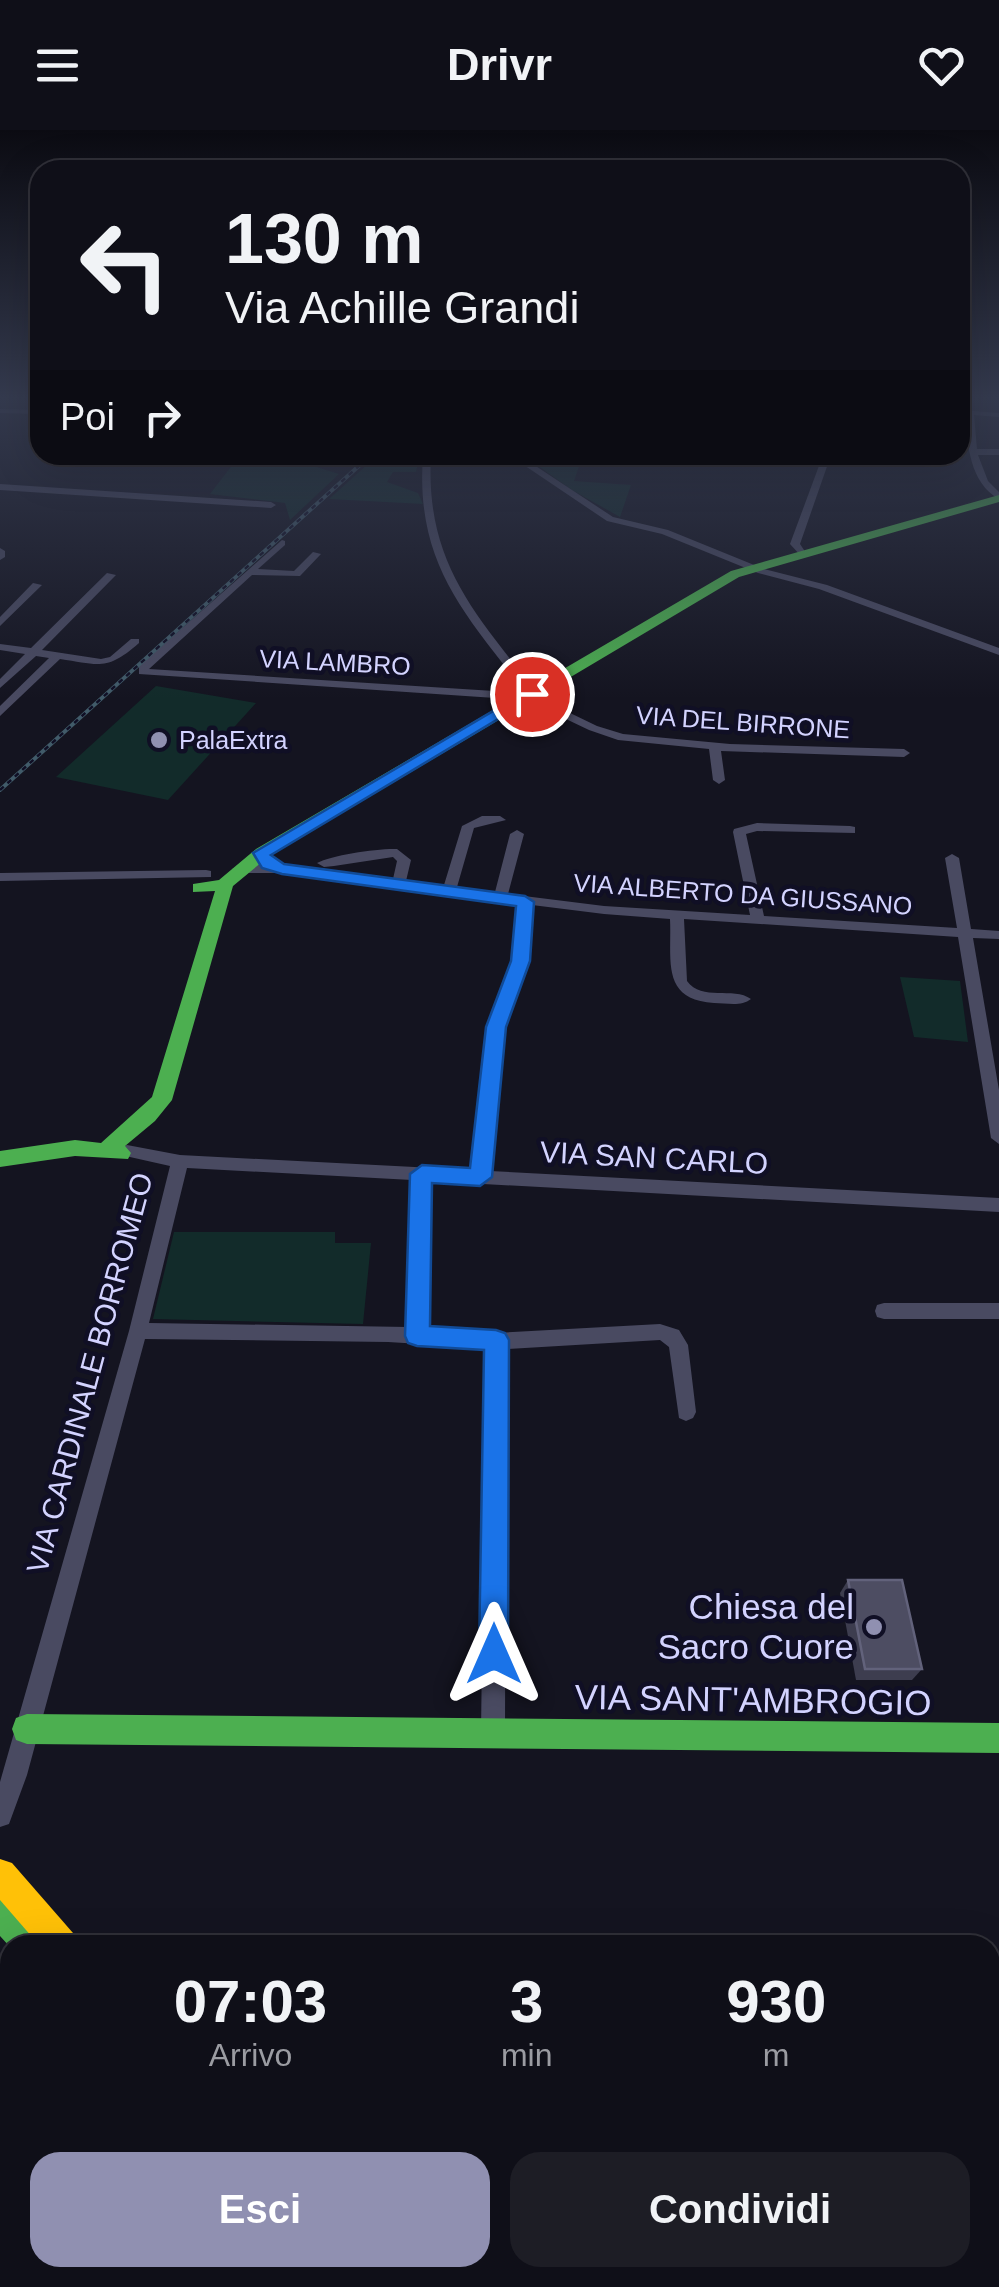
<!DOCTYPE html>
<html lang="it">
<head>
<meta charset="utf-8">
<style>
	:root { --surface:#0f0f18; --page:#1d1d25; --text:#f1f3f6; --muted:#9b9ca2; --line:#2f2f37; --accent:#9090b1 }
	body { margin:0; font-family:Arial,sans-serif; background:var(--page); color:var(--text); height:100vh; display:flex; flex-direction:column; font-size:38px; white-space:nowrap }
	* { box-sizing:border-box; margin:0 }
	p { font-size:32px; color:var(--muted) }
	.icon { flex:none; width:55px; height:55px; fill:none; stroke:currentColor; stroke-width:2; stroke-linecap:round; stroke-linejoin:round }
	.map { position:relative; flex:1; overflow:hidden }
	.details { position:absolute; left:0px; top:1805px; width:1000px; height:352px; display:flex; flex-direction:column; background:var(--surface); border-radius:30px 30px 0 0; box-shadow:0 10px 40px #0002,0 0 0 2px var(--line) }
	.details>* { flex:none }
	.top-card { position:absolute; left:30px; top:30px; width:940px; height:305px; border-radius:30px; box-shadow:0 10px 40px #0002,0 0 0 2px var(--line); background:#0f0f18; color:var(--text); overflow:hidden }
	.pin { position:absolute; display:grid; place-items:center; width:85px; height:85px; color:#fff; margin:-42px; border:5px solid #fff; border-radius:50%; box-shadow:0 2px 10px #0007 }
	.me { position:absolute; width:110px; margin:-55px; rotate:0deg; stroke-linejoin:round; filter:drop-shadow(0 0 8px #0008) }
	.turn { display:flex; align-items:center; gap:35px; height:210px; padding:0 30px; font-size:45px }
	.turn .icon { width:130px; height:130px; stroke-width:2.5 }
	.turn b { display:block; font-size:70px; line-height:85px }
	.then { display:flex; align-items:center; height:95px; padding:0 30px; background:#0003; gap:20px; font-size:38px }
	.eta { display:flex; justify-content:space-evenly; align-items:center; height:170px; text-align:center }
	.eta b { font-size:60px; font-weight:700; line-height:70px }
	.cta { display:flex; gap:20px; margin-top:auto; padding:20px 30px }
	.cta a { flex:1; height:115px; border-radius:30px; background:var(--accent); color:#fff; font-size:40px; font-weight:700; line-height:115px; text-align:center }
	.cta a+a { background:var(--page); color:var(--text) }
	header { display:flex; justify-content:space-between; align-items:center; height:130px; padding:0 30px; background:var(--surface); font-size:45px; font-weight:700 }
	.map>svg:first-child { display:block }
</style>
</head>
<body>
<header><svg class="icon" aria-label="menu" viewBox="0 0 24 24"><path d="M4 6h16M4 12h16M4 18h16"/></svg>Drivr<svg class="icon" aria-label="heart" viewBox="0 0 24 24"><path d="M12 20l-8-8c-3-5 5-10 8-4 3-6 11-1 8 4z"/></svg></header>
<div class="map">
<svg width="999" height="2157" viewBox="0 0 999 2157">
	<rect width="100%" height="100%" fill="#141420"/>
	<!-- green -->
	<path fill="#122b2a" d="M 240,325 L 278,325 L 339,344 L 290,390 L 285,373 L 210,364 Z
		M 378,325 L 420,325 L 416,342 L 393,342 L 387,352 L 418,363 L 423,374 L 329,369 Z
		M 523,325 L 583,325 L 574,351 L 631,355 L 620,387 L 572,360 Z
		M 156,556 L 256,573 L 168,670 L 56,647 Z
		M 900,847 L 960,851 L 968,912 L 914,907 Z
		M 174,1102 L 335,1102 L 335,1113 L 371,1113 L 363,1194 L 153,1189 Z"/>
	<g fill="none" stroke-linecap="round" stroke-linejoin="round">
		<!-- street -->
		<path fill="#494a61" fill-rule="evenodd" d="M 0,279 L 40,280 L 40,284 L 0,283 Z
			M 960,280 L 999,283 L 999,287 L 974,285 L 977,319 L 999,319 L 999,325 L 978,325 L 988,351 L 999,362 L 999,369 C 970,353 967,315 966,285 L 960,284 Z
			M 423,325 L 431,325 C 425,433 475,483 537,563 L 537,567 L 597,596 L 623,604 L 730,614 L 904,619 L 910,623 L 904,627 L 721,621 L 725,650 L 719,654 L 713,650 L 709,619 L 618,610 L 589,600 L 526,570 L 139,544 L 139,536 L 282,410 L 285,411 L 285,415 L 258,439 L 294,441 L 313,422 L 321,424 L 300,446 L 252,445 L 149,539 L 526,563 C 464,483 415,433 423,325 Z
			M 509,325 L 519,325 L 613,387 L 668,400 L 764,439 L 827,455 L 999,518 L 999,525 L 819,459 L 758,443 L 662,404 L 607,391 Z
			M 617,325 L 644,325 L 640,328 Z
			M 823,325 L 831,325 L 800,414 L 806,423 L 801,426 L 790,414 Z
			M 0,354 L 271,372 L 276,375 L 271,378 L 0,360 Z
			M 0,418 L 5,421 L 5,427 L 0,430 Z
			M 107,443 L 116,445 L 42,520 L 101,529 L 110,527 L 131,509 L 139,509 L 139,513 C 107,541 100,535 60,529 L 0,586 L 0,576 L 49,528 L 36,526 L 0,558 L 0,549 L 25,524 L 0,520 L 0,514 L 31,518 Z
			M 33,453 L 42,455 L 0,496 L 0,487 Z
			M 482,686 L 500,686 L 506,690 L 474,698 L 457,757 L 495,762 L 510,704 L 517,700 L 524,704 L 508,764 L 604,776 L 750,785 L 733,702 L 734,699 L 757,693 L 850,696 L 855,697 L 855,703 L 757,701 L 746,704 L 764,786 L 957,798 L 945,728 L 952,724 L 959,728 L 971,799 L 999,801 L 999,809 L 973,808 L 999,960 L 999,1014 L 991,1008 L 958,807 L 684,789 L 687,851 C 702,872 733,856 751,869 C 741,877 727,873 714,873 C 660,870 672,829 670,789 L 604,784 L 532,775 L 527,831 L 504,897 L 490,1041 L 999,1068 L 999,1082 L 429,1051 L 427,1198 L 496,1203 L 660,1194 L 679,1200 L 688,1215 L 696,1282 L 693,1288 L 686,1291 L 679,1288 L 669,1217 L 660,1210 L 506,1219 L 505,1602 L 501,1610 L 493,1614 L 485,1610 L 481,1602 L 486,1218 L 388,1212 L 145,1209 L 27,1645 L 9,1694 L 0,1697 L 0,1652 L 129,1201 L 170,1036 L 121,1025 L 119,1021 L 121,1017 L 127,1015 L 180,1025 L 473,1040 L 488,897 L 513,831 L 518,773 L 282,743 L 239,743 L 232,739 C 255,725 361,745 393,749 L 397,731 L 393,727 L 334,736 L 324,737 L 317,733 C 332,725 379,718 397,719 L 411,730 L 406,751 L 444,755 L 462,696 ZM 187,1038 L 412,1050 L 408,1197 L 149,1193 Z
			M 206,740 L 211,741 L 211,747 L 0,751 L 0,743 Z
			M 884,1173 L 999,1173 L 999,1189 L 884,1189 L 877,1187 L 875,1181 L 877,1175 Z"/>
		<!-- fast -->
		<path fill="#4caf50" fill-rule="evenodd" d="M 999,365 L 999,372 L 739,447 L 268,727 L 233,756 L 172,970 L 155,991 L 125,1016 L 131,1023 L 128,1029 L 75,1026 L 0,1037 L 0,1021 L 75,1010 L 101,1013 L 152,967 L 215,761 L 193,762 L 193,754 L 219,750 L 256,719 L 731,441 Z
			M 27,1584 L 999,1593 L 999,1623 L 27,1614 L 16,1610 L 12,1599 L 16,1588 Z
			M 0,1763 C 20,1772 39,1795 47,1815 L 10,1817 L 0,1806 Z
			M 242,2148 L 309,2148 L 313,2157 L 245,2157 Z"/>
		<!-- slow -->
		<path fill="#ffc107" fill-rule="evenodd" d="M 0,1729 L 12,1733 L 73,1803 L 78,1815 L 39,1815 L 0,1770 Z"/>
		<defs>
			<path id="rail" d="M 0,660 L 371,325"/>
		</defs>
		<!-- rail casing -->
		<use href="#rail" stroke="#415b69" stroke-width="4"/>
		<!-- rail -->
		<use href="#rail" stroke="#100f25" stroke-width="2.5" stroke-dasharray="5" stroke-linecap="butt"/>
	</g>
	<!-- wall -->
	<path fill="#3d3d4f" d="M 848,1450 L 922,1539 L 912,1550 L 856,1550 L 840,1463 Z"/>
	<!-- building -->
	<path fill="#4d4d62" stroke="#62627b" stroke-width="2.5" d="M 848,1450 L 902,1450 L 922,1539 L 865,1539 Z"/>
	<!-- sky -->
	<linearGradient id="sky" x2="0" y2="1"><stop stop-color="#0b0b12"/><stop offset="0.47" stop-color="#343a4e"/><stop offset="1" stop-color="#343a4e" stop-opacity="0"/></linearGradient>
	<rect width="999" height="569" fill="url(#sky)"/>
	<!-- route -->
	<path fill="#1a73e8" stroke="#114b97" stroke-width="2.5" d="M 527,561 L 540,564 L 271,725 L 284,734 L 525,766 L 534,772 L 530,831 L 506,897 L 492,1047 L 480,1056 L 432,1053 L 430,1196 L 496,1200 L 505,1203 L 509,1210 L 508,1524 L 504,1534 L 494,1538 L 483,1534 L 479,1524 L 484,1220 L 417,1216 L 408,1213 L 405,1206 L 410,1044 L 422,1035 L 470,1038 L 486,897 L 511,831 L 516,776 L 282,744 L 262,738 L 253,723 Z"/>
	<!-- markers -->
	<g fill="#9090b1" stroke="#100f25" stroke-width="4">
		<circle cx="159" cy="610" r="10"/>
		<circle cx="874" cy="1497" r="10"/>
	</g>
	<g text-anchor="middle" stroke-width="9" stroke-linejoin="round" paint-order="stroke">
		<!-- far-street labels -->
		<g font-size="25" fill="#d3d3ff" stroke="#100f25">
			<text transform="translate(335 532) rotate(3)" y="9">VIA LAMBRO</text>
			<text transform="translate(743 592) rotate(4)" y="9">VIA DEL BIRRONE</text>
			<text transform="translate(743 764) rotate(4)" y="9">VIA ALBERTO DA GIUSSANO</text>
		</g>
		<!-- far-poi labels -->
		<g font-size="25" fill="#d3d3ff" stroke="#100f25" text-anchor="start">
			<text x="179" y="619">PalaExtra</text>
		</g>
		<!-- street labels -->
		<g font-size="30" fill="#d3d3ff" stroke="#100f25">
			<text transform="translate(654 1028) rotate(3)" y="10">VIA SAN CARLO</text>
			<text transform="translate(90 1243) rotate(-75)" y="10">VIA CARDINALE BORROMEO</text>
		</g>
		<!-- near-poi labels -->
		<g font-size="35" fill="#d3d3ff" stroke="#100f25" text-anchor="end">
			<text x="854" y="1489">Chiesa del<tspan x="854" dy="40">Sacro Cuore</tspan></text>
		</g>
		<!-- near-street labels -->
		<g font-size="35" fill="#d3d3ff" stroke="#100f25">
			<text transform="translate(753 1570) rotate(1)" y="12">VIA SANT'AMBROGIO</text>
		</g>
	</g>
</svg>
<div class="pin" style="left:532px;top:564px;background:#d93025"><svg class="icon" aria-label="arrive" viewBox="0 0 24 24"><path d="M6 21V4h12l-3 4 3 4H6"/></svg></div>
<svg class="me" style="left:494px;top:1524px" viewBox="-20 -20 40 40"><path d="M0-17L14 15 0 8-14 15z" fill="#1a73e8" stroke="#fff" stroke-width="4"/></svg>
<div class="top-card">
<div class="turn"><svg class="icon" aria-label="left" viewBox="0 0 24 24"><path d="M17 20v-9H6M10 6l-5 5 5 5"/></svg><div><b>130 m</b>Via Achille Grandi</div></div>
<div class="then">Poi<svg class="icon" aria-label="right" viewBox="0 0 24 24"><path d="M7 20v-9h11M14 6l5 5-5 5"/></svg></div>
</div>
<section class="details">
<div class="eta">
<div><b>07:03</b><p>Arrivo</p></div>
<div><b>3</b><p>min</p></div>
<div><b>930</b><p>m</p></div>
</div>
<div class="cta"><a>Esci</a><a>Condividi</a></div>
</section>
</div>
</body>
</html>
